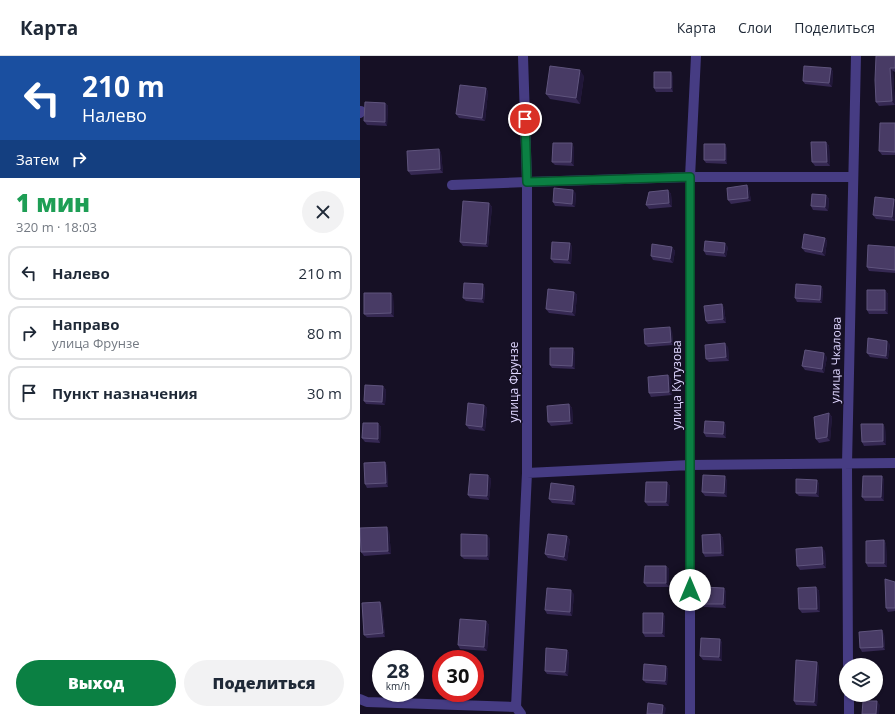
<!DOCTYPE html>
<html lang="ru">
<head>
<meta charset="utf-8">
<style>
	:root { --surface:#fff; --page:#f2f2f3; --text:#1f2937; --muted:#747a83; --line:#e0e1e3; --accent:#0b8043 }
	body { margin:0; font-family:"Open Sans",sans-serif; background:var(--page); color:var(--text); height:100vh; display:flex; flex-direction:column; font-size:15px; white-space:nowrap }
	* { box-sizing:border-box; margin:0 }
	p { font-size:13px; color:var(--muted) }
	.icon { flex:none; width:22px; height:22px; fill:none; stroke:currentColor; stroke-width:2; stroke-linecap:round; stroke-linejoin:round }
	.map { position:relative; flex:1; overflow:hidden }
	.details { display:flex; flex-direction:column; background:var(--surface); width:360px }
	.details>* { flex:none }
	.hud { background:#1a4fa0; color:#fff; overflow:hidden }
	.tools { position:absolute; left:479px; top:602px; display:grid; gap:8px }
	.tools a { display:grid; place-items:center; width:44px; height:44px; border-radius:50%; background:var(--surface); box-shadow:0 1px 3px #0004; font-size:20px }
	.speed { position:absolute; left:12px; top:594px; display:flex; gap:8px; font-size:20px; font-weight:700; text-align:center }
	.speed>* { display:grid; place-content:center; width:52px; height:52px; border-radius:50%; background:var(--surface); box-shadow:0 1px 3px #0004; line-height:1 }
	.speed small { font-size:10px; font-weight:400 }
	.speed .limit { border:6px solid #d22; background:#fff; color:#111 }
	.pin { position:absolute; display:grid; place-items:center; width:34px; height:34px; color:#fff; margin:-17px; border:2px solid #fff; border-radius:50%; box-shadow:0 1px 4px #0007 }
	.me { position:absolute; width:44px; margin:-22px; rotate:0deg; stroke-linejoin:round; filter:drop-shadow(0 0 3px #0008) }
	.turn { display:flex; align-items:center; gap:14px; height:84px; padding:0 16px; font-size:18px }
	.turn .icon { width:52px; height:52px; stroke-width:2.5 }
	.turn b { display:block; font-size:28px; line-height:34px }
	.then { display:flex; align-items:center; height:38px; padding:0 16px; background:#0003; gap:8px; font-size:15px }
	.round { display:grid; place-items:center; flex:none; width:42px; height:42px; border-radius:21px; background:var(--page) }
	.head { display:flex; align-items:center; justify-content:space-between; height:68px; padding:0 16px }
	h1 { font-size:24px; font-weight:800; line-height:30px; color:#1e9e55 }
	.action { display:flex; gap:8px; margin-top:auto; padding:8px 16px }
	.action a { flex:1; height:46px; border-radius:24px; background:var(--accent); color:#fff; font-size:16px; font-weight:800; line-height:46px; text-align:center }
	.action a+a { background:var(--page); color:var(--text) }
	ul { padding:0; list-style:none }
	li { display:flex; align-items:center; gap:12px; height:54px; margin:0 8px 6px; padding:0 8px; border:2px solid var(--line); border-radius:12px }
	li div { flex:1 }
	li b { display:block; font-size:15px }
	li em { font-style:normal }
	header { display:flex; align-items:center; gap:24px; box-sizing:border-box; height:56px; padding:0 20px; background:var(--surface); border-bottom:1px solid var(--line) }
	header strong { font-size:19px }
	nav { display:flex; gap:22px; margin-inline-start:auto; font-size:14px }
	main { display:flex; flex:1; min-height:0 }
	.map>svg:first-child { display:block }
</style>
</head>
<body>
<header>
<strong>Карта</strong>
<nav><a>Карта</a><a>Слои</a><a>Поделиться</a></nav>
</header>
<main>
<section class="details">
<div class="hud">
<div class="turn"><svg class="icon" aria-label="left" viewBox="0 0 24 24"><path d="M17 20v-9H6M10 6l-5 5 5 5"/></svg><div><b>210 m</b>Налево</div></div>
<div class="then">Затем<svg class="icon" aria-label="right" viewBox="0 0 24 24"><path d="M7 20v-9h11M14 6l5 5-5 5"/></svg></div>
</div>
<div class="head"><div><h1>1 мин</h1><p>320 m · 18:03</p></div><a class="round"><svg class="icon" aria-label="close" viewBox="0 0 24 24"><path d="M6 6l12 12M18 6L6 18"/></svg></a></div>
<ul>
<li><svg class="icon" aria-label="left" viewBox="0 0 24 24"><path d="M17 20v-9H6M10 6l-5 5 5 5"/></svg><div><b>Налево</b></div><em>210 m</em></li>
<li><svg class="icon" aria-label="right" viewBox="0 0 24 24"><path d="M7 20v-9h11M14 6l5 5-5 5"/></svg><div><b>Направо</b><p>улица Фрунзе</p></div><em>80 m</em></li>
<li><svg class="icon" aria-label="arrive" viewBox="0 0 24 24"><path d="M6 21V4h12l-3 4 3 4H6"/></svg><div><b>Пункт назначения</b></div><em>30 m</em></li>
</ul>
<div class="action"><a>Выход</a><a>Поделиться</a></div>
</section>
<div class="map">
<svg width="535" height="658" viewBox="0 0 535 658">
	<rect width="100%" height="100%" fill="#161025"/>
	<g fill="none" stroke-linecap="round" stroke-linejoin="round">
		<!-- street -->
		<path stroke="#463c83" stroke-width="10" d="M 0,57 L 1,55
			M 92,129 L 167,126 L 330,121 L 493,121
			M 167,417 L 330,409 L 535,407
			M 488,609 L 487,408 L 496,0
			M 489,639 L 489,658
			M 0,643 L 7,646 L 156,651 L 161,658
			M 156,651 L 167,417 L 167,126 L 163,0
			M 330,658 L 330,121 L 336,0"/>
	</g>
	<!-- wall -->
	<path fill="#362953" d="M 535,0 L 535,16 L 533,15 L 535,49 L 519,50 L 516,46 Z
		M 471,12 L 473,16 L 472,31 L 445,28 L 443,25 Z
		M 224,20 L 220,48 L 190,43 L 186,38 Z
		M 313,20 L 313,36 L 296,36 L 294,32 Z
		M 126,32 L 128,36 L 125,65 L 99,62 L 96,58 Z
		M 25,47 L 28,50 L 27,70 L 7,69 L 4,65 Z
		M 535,67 L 535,99 L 522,99 L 519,95 Z
		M 466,86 L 469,90 L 470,110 L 455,110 L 452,106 Z
		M 214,91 L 214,110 L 195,109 L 192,106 Z
		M 367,92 L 367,108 L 346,107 L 344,104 Z
		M 79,93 L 81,97 L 83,117 L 51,119 L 48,115 Z
		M 387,129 L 389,133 L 391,145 L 371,148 L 368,144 Z
		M 308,134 L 311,138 L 312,151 L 289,153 L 286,149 Z
		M 216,137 L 215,151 L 195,150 L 193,146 Z
		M 466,139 L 469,143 L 468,155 L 453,154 L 451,150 Z
		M 534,143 L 535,144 L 535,165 L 516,163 L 513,159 Z
		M 129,147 L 132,151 L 128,191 L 103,190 L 100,186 Z
		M 465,182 L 467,185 L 465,200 L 445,196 L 442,192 Z
		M 212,190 L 211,208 L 194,207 L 191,203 Z
		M 312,191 L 315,195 L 313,207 L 293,204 L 291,200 Z
		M 368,191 L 366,201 L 346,199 L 344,195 Z
		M 535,191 L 535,217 L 509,215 L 507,211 Z
		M 461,230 L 463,234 L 462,247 L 437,246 L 435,242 Z
		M 125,232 L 124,247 L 106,245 L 103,242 Z
		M 525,234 L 528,238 L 528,258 L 509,258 L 507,254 Z
		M 214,236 L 217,239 L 215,260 L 189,257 L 186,253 Z
		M 31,237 L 33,240 L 34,261 L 7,261 L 4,258 Z
		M 362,248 L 364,252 L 366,267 L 348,268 L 346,265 Z
		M 312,275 L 313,289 L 288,291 L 285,288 Z
		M 530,288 L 528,303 L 510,301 L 507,297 Z
		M 368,291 L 369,305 L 349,306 L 346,303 Z
		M 215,296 L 215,313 L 192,312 L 190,309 Z
		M 467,301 L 464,317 L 445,314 L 442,310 Z
		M 308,319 L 311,323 L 312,339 L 291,341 L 289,337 Z
		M 23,330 L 26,334 L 25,349 L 6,348 L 4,345 Z
		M 209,348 L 212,352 L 213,368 L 191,370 L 188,366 Z
		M 124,349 L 127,352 L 125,375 L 109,373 L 106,369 Z
		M 469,357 L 472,361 L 470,385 L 459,387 L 456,383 Z
		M 18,367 L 21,371 L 20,387 L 5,386 L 2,382 Z
		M 366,369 L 366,382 L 346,381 L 344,377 Z
		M 525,371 L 526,389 L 504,390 L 502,386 Z
		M 25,406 L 27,410 L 28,431 L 7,432 L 5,428 Z
		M 128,419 L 131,423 L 129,444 L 110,442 L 108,439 Z
		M 522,420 L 524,424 L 524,445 L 505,445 L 502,441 Z
		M 367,424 L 367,441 L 345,440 L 342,436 Z
		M 457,424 L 459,428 L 459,441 L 439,440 L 436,437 Z
		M 307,426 L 310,430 L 309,450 L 288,450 L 285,446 Z
		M 216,433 L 215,449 L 192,447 L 189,443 Z
		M 29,475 L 31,498 L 4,500 L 1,496 Z
		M 360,478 L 363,482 L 364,500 L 345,501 L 343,497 Z
		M 207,480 L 210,484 L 207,505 L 188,502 L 185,498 Z
		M 130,482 L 129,504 L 104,503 L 101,500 Z
		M 524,484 L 526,488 L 527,511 L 508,511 L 506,507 Z
		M 465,495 L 466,512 L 440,514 L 437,510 Z
		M 306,510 L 309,513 L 309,531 L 287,531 L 284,527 Z
		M 535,526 L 535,555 L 528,556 L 526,552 Z
		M 456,531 L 459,535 L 460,556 L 442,557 L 439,553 Z
		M 366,535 L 366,552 L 344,551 L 341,548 Z
		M 214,538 L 212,560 L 187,558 L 185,554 Z
		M 22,549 L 25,581 L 7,582 L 4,579 Z
		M 303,557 L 305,561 L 305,581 L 285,581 L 283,577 Z
		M 126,565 L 129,569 L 127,595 L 100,593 L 98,589 Z
		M 524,578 L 525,594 L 502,596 L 500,592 Z
		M 360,583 L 362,587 L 362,605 L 343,604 L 340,600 Z
		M 207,594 L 209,597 L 208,620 L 187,618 L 185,615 Z
		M 306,610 L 308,613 L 307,629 L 286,627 L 283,624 Z
		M 459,610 L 457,650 L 436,649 L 434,645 Z"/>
	<!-- shaded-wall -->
	<path fill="#211739" d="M 471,12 L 473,16 L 472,31 L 469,27 Z
		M 530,12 L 533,15 L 535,49 L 532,45 Z
		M 220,14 L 224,20 L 220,48 L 216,42 Z
		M 311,16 L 313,20 L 313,36 L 311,32 Z
		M 126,32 L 128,36 L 125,65 L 122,62 Z
		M 25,47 L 28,50 L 27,70 L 25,66 Z
		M 466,86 L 469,90 L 470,110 L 467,106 Z
		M 212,87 L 214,91 L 214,110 L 211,106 Z
		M 365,88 L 367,92 L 367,108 L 365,104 Z
		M 79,93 L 81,97 L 83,117 L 80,113 Z
		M 387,129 L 389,133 L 391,145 L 388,142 Z
		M 213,134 L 216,137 L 215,151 L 212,148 Z
		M 308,134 L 311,138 L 312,151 L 309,147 Z
		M 466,139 L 469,143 L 468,155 L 465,151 Z
		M 534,143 L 535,144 L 535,165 L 532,161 Z
		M 129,147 L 132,151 L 128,191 L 126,188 Z
		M 465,182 L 467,185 L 465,200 L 462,196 Z
		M 210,187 L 212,190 L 211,208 L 208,204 Z
		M 365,187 L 368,191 L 366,201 L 364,197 Z
		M 312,191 L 315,195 L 313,207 L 310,203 Z
		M 123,228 L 125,232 L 124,247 L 122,243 Z
		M 461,230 L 463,234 L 462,247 L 460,244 Z
		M 525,234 L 528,238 L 528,258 L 525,254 Z
		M 214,236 L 217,239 L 215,260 L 212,256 Z
		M 31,237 L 33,240 L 34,261 L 31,257 Z
		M 362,248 L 364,252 L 366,267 L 363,263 Z
		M 310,271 L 312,275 L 313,289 L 311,286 Z
		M 527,285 L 530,288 L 528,303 L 526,300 Z
		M 365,287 L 368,291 L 369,305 L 366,301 Z
		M 213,292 L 215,296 L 215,313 L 212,310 Z
		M 464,297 L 467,301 L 464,317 L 462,313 Z
		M 308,319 L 311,323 L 312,339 L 309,336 Z
		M 23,330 L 26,334 L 25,349 L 22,346 Z
		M 209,348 L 212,352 L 213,368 L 210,365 Z
		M 124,349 L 127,352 L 125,375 L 122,371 Z
		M 469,357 L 472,361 L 470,385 L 467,381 Z
		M 364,366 L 366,369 L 366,382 L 363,378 Z
		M 18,367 L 21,371 L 20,387 L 18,383 Z
		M 523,368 L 525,371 L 526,389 L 523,385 Z
		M 25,406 L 27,410 L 28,431 L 26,427 Z
		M 128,419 L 131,423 L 129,444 L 127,440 Z
		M 365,420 L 367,424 L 367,441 L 364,437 Z
		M 522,420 L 524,424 L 524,445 L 521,441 Z
		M 457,424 L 459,428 L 459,441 L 456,437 Z
		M 307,426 L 310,430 L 309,450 L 306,446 Z
		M 214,430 L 216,433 L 215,449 L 212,445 Z
		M 27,471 L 29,475 L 31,498 L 28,495 Z
		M 360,478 L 363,482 L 364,500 L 361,497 Z
		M 127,479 L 130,482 L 129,504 L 127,500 Z
		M 207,480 L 210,484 L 207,505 L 204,501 Z
		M 524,484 L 526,488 L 527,511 L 524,507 Z
		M 462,491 L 465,495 L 466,512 L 463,508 Z
		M 306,510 L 309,513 L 309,531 L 306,527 Z
		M 456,531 L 459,535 L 460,556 L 457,553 Z
		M 364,532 L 366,535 L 366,552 L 363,548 Z
		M 211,534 L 214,538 L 212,560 L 210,556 Z
		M 20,546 L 22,549 L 25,581 L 23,577 Z
		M 303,557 L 305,561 L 305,581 L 302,577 Z
		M 126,565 L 129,569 L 127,595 L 124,591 Z
		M 522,574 L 524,578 L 525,594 L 523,591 Z
		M 360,583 L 362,587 L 362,605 L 359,601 Z
		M 207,594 L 209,597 L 208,620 L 205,616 Z
		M 457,606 L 459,610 L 457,650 L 454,646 Z
		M 306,610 L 308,613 L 307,629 L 305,625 Z
		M 517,645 L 520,649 L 519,658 L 516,658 Z
		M 303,649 L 306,652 L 305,658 L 302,658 Z"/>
	<!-- building -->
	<path fill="#483b65" stroke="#5f547d" d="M 516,0 L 535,0 L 535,12 L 530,12 L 532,45 L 516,46 L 515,24 Z
		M 190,10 L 220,14 L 216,42 L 186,38 Z
		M 444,10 L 471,12 L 469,27 L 443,25 Z
		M 294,16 L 311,16 L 311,32 L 294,32 Z
		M 100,29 L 126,32 L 122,62 L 96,58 Z
		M 5,46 L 25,47 L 25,66 L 4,65 Z
		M 520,67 L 535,67 L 535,96 L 519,95 Z
		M 451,86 L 466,86 L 467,106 L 452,106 Z
		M 193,87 L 212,87 L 211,106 L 192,106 Z
		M 344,88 L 365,88 L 365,104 L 344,104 Z
		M 79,93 L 80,113 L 48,115 L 47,95 Z
		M 387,129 L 388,142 L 368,144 L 367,132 Z
		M 194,132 L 213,134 L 212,148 L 193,146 Z
		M 308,134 L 309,147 L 286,149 L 289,136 Z
		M 452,138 L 466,139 L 465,151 L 451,150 Z
		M 515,141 L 534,143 L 532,161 L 513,159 Z
		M 103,145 L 129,147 L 126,188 L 100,186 Z
		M 444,178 L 465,182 L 462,196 L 442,192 Z
		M 345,185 L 365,187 L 364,197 L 344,195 Z
		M 192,186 L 210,187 L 208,204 L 191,203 Z
		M 292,188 L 312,191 L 310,203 L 291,200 Z
		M 508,189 L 535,191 L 535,214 L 507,211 Z
		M 104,227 L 123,228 L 122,243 L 103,242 Z
		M 436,228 L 461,230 L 460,244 L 435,242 Z
		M 188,233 L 214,236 L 212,256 L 186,253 Z
		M 507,234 L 525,234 L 525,254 L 507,254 Z
		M 4,237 L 31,237 L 31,257 L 4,258 Z
		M 362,248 L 363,263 L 346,265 L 344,250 Z
		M 310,271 L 311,286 L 285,288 L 284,273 Z
		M 508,282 L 527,285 L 526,300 L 507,297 Z
		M 365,287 L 366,301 L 346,303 L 345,289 Z
		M 190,292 L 213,292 L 212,310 L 190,309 Z
		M 445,294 L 464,297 L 462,313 L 442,310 Z
		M 308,319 L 309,336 L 289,337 L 288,321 Z
		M 5,329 L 23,330 L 22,346 L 4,345 Z
		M 108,347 L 124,349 L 122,371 L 106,369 Z
		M 209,348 L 210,365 L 188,366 L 187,350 Z
		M 469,357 L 467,381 L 456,383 L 454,361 Z
		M 345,365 L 364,366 L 363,378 L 344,377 Z
		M 3,367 L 18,367 L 18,383 L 2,382 Z
		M 501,368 L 523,368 L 523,385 L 502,386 Z
		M 25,406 L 26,427 L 5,428 L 4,407 Z
		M 110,418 L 128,419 L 127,440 L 108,439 Z
		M 343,419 L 365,420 L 364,437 L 342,436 Z
		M 503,420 L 522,420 L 521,441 L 502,441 Z
		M 436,423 L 457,424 L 456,437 L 436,437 Z
		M 286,426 L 307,426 L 306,446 L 285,446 Z
		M 191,427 L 214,430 L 212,445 L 189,443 Z
		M 27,471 L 28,495 L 1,496 L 0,472 Z
		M 101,478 L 127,479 L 127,500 L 101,500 Z
		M 188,478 L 207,480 L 204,501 L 185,498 Z
		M 360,478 L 361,497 L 343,497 L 342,479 Z
		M 524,484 L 524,507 L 506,507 L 506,485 Z
		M 462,491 L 463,508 L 437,510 L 436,493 Z
		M 285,510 L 306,510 L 306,527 L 284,527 Z
		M 525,523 L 535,526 L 535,552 L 526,552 Z
		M 342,531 L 364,532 L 363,548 L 341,548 Z
		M 456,531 L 457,553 L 439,553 L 438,532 Z
		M 187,532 L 211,534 L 210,556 L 185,554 Z
		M 20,546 L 23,577 L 4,579 L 2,547 Z
		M 283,557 L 303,557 L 302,577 L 283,577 Z
		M 100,563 L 126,565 L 124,591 L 98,589 Z
		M 522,574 L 523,591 L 500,592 L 499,576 Z
		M 341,582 L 360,583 L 359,601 L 340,600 Z
		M 186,592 L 207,594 L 205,616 L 185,615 Z
		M 436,604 L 457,606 L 454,646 L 434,645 Z
		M 284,608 L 306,610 L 305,625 L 283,624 Z
		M 503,645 L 517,645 L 516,658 L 502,658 Z
		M 288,647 L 303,649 L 302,658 L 287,658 Z"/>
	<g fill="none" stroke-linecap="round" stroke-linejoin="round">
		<defs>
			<path id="route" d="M 165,63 L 167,126 L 330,121 L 330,534"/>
		</defs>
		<!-- route casing -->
		<use href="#route" stroke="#07532c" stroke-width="10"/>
		<!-- route -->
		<use href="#route" stroke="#0b8043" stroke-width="7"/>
	</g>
	<g text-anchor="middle" stroke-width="3" stroke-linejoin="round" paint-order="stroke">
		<!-- street labels -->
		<g font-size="12" fill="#ded5fe" stroke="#161025">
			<text transform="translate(476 304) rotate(-89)" y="4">улица Чкалова</text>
			<text transform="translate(154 326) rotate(-90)" y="4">улица Фрунзе</text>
			<text transform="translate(317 329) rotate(-90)" y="4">улица Кутузова</text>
		</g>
	</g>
</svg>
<div class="tools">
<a><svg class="icon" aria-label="layers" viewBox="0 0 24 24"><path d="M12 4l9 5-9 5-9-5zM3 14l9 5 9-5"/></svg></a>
</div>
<div class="speed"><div>28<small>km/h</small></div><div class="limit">30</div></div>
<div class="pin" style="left:165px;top:63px;background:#d93025"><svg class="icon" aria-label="arrive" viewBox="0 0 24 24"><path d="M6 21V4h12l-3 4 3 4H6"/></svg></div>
<svg class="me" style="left:330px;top:534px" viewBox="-20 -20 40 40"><circle r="19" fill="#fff"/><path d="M0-13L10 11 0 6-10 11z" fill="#0b8043"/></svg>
</div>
</main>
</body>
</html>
